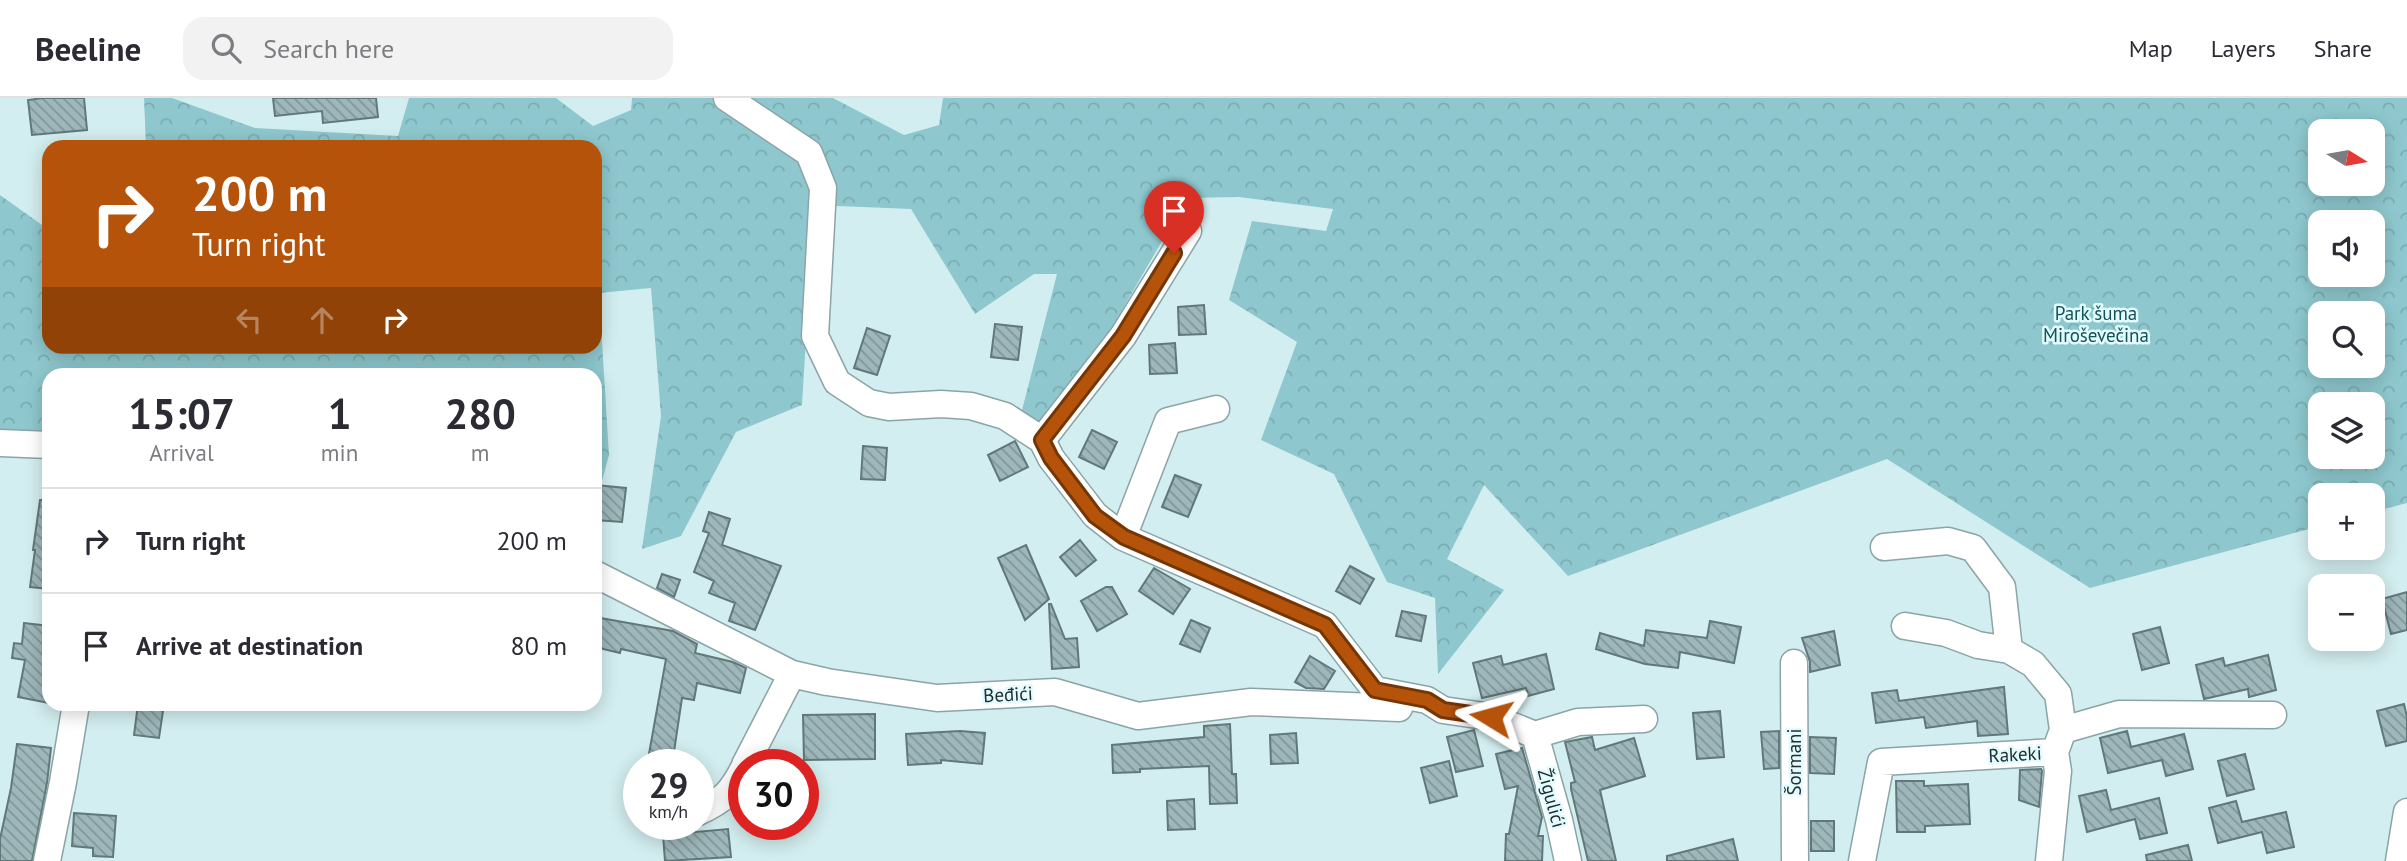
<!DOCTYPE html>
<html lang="en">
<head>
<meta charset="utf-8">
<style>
	:root { --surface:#fff; --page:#f2f2f3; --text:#2b2b33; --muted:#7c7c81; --line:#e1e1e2 }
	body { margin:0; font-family:"PT Sans",sans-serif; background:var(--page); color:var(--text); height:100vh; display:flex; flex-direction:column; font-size:26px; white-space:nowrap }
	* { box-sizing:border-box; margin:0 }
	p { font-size:23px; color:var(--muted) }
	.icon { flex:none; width:38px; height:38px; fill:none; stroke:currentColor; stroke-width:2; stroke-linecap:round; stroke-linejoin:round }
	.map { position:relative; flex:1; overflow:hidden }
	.panel { position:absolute; left:42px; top:270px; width:560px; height:343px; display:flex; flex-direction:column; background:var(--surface); border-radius:21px; box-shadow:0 4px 18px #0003 }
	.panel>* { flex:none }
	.banner { position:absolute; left:42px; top:42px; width:560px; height:214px; border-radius:21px; box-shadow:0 4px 18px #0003; background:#b45309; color:#fff; overflow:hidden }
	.needle { width:46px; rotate:101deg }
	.buttons { position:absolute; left:2308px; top:21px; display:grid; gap:14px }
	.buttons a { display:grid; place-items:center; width:77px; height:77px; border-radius:14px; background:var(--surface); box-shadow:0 4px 18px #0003; font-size:35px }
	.speed { position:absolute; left:623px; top:651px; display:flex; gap:14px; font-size:35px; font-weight:700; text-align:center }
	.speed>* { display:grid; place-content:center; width:91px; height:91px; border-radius:50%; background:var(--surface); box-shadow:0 4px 18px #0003; line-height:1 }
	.speed small { font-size:18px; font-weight:400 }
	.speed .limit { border:10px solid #d22; background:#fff; color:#111 }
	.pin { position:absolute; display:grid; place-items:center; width:60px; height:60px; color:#fff; margin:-72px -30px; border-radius:50% 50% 50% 0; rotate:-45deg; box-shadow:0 0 7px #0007 }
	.pin .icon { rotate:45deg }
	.me { position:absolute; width:77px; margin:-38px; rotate:278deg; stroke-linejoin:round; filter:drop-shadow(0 0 5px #0008) }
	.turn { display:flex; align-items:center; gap:24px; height:147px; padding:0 35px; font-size:32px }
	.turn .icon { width:91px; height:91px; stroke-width:2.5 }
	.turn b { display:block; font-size:49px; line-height:60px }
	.lanes { display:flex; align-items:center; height:66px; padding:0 35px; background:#0003; justify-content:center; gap:35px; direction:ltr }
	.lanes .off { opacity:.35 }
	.eta { display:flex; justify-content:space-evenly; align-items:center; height:119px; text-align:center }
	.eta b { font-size:42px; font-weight:600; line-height:49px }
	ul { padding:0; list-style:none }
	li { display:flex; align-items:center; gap:21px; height:105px; padding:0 35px; border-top:2px solid var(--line) }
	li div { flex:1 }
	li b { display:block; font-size:26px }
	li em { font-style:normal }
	header { display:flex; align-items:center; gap:42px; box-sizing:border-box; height:98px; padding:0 35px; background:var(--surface); border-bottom:2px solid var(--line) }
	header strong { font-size:33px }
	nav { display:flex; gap:38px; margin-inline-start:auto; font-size:24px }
	.search { width:490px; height:63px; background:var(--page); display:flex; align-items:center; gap:18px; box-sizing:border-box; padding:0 24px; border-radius:21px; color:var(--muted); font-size:26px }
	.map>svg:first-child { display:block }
</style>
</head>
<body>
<header>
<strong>Beeline</strong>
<div class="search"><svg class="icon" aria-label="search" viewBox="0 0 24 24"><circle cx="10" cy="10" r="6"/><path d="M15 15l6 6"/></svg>Search here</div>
<nav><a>Map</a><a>Layers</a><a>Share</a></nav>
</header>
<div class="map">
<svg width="2407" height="763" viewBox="0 0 2407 763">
	<defs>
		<pattern id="forest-crowns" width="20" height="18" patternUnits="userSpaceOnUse" patternTransform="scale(1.75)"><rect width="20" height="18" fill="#8ec8ce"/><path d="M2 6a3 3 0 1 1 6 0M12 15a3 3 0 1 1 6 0" fill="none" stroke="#7aacb1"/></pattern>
		<pattern id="building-back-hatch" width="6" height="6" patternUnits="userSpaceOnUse" patternTransform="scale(1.75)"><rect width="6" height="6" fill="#9eb7ba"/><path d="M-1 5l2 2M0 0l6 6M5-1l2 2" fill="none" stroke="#819598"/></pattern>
	</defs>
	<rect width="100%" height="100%" fill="#d3eef0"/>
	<!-- forest -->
	<path fill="url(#forest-crowns)" fill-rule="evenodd" d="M 144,0 L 172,0 L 255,30 L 398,38 L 409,0 L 556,0 L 593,28 L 631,12 L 632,0 L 833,0 L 904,37 L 939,27 L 943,0 L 2407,0 L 2407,405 L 2373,414 L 2373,397 L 2320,397 L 2320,428 L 2090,490 L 1887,361 L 1568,478 L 1484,387 L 1447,461 L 1504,492 L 1438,576 L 1435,500 L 1387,484 L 1334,376 L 1261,342 L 1297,244 L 1229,202 L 1252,123 L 1326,133 L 1333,111 L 1239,99 L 1187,100 L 1093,262 L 1038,332 L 1021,316 L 1057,176 L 1034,176 L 975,216 L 911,111 L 814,107 L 802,307 L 736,334 L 681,438 L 642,451 L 661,318 L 651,190 L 599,195 L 609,357 L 595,409 L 595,276 L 366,276 L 366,274 L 303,270 L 302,276 L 49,276 L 49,337 L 0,334 L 0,97 L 49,132 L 49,248 L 595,248 L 595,49 L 146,49 ZM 2320,33 L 2373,33 L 2373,86 L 2320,86 ZM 2320,124 L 2373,124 L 2373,177 L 2320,177 ZM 2320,215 L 2373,215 L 2373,268 L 2320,268 ZM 2320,306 L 2373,306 L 2373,359 L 2320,359 Z"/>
	<!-- building -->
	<path fill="url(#building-back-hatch)" stroke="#61787a" stroke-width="2" d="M 43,0 L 84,0 L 87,32 L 32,37 L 28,2 Z
		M 273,0 L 376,0 L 378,19 L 323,25 L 322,13 L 275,18 Z
		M 1204,207 L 1206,236 L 1179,237 L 1178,209 Z
		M 995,226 L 1022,229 L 1018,262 L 991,259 Z
		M 867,230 L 890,238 L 877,277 L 854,270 Z
		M 1175,245 L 1177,275 L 1150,276 L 1149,247 Z
		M 1092,332 L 1117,344 L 1104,371 L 1079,359 Z
		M 1015,343 L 1028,369 L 1000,383 L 988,357 Z
		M 863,348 L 887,350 L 885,382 L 861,381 Z
		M 1175,377 L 1201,387 L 1188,419 L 1162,409 Z
		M 595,387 L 626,390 L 622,424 L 595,422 Z
		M 40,402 L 49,402 L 49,491 L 30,489 L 35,452 L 33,452 Z
		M 709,414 L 730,421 L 722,447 L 781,468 L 755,532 L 729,523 L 735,505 L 709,495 L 714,483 L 694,474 L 709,435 L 703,433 Z
		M 1080,442 L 1096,462 L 1076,478 L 1060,459 Z
		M 1026,447 L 1049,501 L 1025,522 L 998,460 Z
		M 1350,468 L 1374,481 L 1360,506 L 1336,493 Z
		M 1154,470 L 1190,491 L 1173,516 L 1139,493 Z
		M 662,476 L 680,482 L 674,499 L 657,490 Z
		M 1106,489 L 1112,489 L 1127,516 L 1097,533 L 1081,503 Z
		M 2407,494 L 2407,532 L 2391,536 L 2382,501 Z
		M 1049,506 L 1051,506 L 1065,541 L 1077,540 L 1079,569 L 1052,571 Z
		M 1402,513 L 1426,518 L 1421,543 L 1396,538 Z
		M 595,519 L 673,533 L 697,546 L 695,555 L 733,564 L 746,570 L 740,595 L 697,585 L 694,602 L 682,600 L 672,667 L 647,667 L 666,561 L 621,551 L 620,555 L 595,549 Z
		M 1191,522 L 1210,530 L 1200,554 L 1180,546 Z
		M 1710,523 L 1741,529 L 1734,565 L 1680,554 L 1678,570 L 1645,566 L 1596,551 L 1600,535 L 1644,548 L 1646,532 L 1707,540 Z
		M 24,525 L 49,528 L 49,544 L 44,573 L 49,574 L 49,605 L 18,599 L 25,562 L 12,560 L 14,545 L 22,546 Z
		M 2160,529 L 2169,565 L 2142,572 L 2133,536 Z
		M 1834,533 L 1840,567 L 1810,574 L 1810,564 L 1802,540 Z
		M 1546,556 L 1554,591 L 1528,598 L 1526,590 L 1482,600 L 1473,565 L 1501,558 L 1503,567 Z
		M 2268,557 L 2276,592 L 2249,599 L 2248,591 L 2204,601 L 2196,567 L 2223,560 L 2225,568 Z
		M 1310,558 L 1335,573 L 1324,591 L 1306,590 L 1295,584 Z
		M 2004,589 L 2008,636 L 1978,638 L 1977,623 L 1926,630 L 1924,619 L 1876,625 L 1872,595 L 1897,592 L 1899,603 Z
		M 138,606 L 164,606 L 159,640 L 134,637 Z
		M 2404,606 L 2407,619 L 2407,643 L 2386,648 L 2377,613 Z
		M 1720,613 L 1724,659 L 1697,661 L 1693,615 Z
		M 875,616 L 875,661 L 804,662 L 803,617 Z
		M 1230,626 L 1232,676 L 1236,676 L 1237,705 L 1210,706 L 1209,668 L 1140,671 L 1140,674 L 1113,675 L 1112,647 L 1204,639 L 1204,628 Z
		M 1474,632 L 1483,668 L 1456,674 L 1447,639 Z
		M 960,633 L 985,635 L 982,666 L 941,662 L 941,665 L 908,667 L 906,636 Z
		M 1779,633 L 1779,670 L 1764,671 L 1761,634 Z
		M 2127,633 L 2131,649 L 2184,636 L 2193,671 L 2166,678 L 2162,662 L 2108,675 L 2100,640 Z
		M 1296,635 L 1298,665 L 1271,666 L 1270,637 Z
		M 1592,639 L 1595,652 L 1634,640 L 1645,678 L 1600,692 L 1616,763 L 1588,763 L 1571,691 L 1571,685 L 1575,684 L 1565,644 Z
		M 1810,639 L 1836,640 L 1834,676 L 1810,675 Z
		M 17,646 L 51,650 L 47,685 L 32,763 L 0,763 L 0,741 L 11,690 Z
		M 1522,650 L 1542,719 L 1538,738 L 1543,738 L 1542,763 L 1505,763 L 1506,736 L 1509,736 L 1518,688 L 1505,691 L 1496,656 Z
		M 2245,656 L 2254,691 L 2227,698 L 2218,663 Z
		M 1449,663 L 1457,698 L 1430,705 L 1421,670 Z
		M 2041,671 L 2042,673 L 2039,709 L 2019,702 L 2020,672 Z
		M 1896,683 L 1924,683 L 1924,688 L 1968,686 L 1970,726 L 1925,728 L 1925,734 L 1897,734 Z
		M 2106,692 L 2111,712 L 2159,700 L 2167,735 L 2140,741 L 2135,721 L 2087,734 L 2079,698 Z
		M 1194,701 L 1195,731 L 1168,732 L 1167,703 Z
		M 2236,703 L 2242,724 L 2286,714 L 2294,749 L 2267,755 L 2262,734 L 2218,745 L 2209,710 Z
		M 74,715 L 116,718 L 113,759 L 93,758 L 93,750 L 72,748 Z
		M 1811,723 L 1834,723 L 1834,753 L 1811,753 Z
		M 728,731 L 731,759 L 665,763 L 663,737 Z
		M 1733,741 L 1738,763 L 1667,763 L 1667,758 Z
		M 2188,747 L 2192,763 L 2147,763 L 2146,757 Z"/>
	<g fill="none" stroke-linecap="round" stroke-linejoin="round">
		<defs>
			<path id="minor" d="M 727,0 L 809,55 L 823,90 L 815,238 L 837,284 L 869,305 L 889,309 L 941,306 L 971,308 L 1005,318 L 1042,342 L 1051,360 L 1095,417 L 1123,439 L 1325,527 L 1375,592 L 1427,602 L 1443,612 L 1491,619 L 1535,637
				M 1042,342 L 1123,238 L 1188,133
				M 0,345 L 49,347
				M 1123,439 L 1168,323 L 1216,311
				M 1884,449 L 1948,443 L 1973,450 L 2002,489 L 2009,552
				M 595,476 L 792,576 L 827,584 L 937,600 L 1055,594 L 1138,618 L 1251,604 L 1399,610
				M 1905,528 L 1946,535 L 1978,547 L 2009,552 L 2033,566 L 2058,596 L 2063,632
				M 1794,565 L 1795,763
				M 1535,637 L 1559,722 L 1568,763
				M 1535,637 L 1578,624 L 1644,621
				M 745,667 L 792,576
				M 698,714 C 724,702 731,695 744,670
				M 47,763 L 63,684 L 76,606
				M 1862,763 L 1881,664 L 2055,654 L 2063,632 L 2119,616 L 2273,617
				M 2049,763 L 2058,673 L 2055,654
				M 2399,763 L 2407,714"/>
		</defs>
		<!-- minor casing -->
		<use href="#minor" stroke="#8ba4a6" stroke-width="29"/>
		<!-- minor -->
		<use href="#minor" stroke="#fff" stroke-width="26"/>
	</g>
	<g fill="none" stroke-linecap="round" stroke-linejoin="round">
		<defs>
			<path id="route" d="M 1174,155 L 1123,238 L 1042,342 L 1051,360 L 1095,418 L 1124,439 L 1325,527 L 1375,592 L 1427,602 L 1443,612 L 1491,619"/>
		</defs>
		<!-- route casing -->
		<use href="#route" stroke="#753606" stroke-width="18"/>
		<!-- route -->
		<use href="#route" stroke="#b45309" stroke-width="12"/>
	</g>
	<g text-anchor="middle" stroke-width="5" stroke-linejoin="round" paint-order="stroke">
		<!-- park labels -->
		<g font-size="19" fill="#135258" stroke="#e1fbfe">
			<text x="2096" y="222">Park šuma<tspan x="2096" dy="22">Miroševečina</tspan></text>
		</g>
		<!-- street labels -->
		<g font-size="19" fill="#242e2f" stroke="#e1fbfe">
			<text transform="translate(1008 596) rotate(-3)" y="7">Beđići</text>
			<text transform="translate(2015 656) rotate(-3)" y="7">Rakeki</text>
			<text transform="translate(1794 664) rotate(-90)" y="7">Šormani</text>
			<text transform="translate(1552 700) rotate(75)" y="7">Žigulići</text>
		</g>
	</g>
</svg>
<div class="buttons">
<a><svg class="needle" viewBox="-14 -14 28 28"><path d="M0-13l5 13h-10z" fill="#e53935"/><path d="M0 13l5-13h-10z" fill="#7c7c81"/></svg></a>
<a><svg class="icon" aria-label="sound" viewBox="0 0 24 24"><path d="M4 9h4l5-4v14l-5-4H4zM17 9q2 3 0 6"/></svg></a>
<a><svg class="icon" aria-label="search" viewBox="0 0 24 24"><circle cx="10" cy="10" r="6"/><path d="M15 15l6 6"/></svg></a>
<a><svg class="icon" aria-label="layers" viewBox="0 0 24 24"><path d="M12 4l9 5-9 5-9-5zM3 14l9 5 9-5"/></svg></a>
<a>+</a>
<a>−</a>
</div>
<div class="speed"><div>29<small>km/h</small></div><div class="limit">30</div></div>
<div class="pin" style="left:1174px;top:155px;background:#d93025"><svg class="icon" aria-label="arrive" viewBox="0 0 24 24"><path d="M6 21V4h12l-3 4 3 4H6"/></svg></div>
<svg class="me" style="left:1491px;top:619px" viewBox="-20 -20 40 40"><path d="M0-17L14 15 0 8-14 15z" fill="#b45309" stroke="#fff" stroke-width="4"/></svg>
<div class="banner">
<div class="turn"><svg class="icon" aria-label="right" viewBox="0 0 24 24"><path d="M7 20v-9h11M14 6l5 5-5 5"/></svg><div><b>200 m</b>Turn right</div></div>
<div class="lanes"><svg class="icon off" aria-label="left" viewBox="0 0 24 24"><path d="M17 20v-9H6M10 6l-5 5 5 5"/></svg><svg class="icon off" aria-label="ahead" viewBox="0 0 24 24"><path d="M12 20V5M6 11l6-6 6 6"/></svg><svg class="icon" aria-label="right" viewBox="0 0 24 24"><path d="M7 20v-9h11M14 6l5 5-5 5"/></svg></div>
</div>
<section class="panel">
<div class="eta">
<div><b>15:07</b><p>Arrival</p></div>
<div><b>1</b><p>min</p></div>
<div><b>280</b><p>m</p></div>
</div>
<ul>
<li><svg class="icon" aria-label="right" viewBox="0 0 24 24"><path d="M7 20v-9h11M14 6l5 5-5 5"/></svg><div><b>Turn right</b></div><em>200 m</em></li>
<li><svg class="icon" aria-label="arrive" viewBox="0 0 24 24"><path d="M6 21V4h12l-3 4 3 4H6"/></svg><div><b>Arrive at destination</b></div><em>80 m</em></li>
</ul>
</section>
</div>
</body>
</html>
